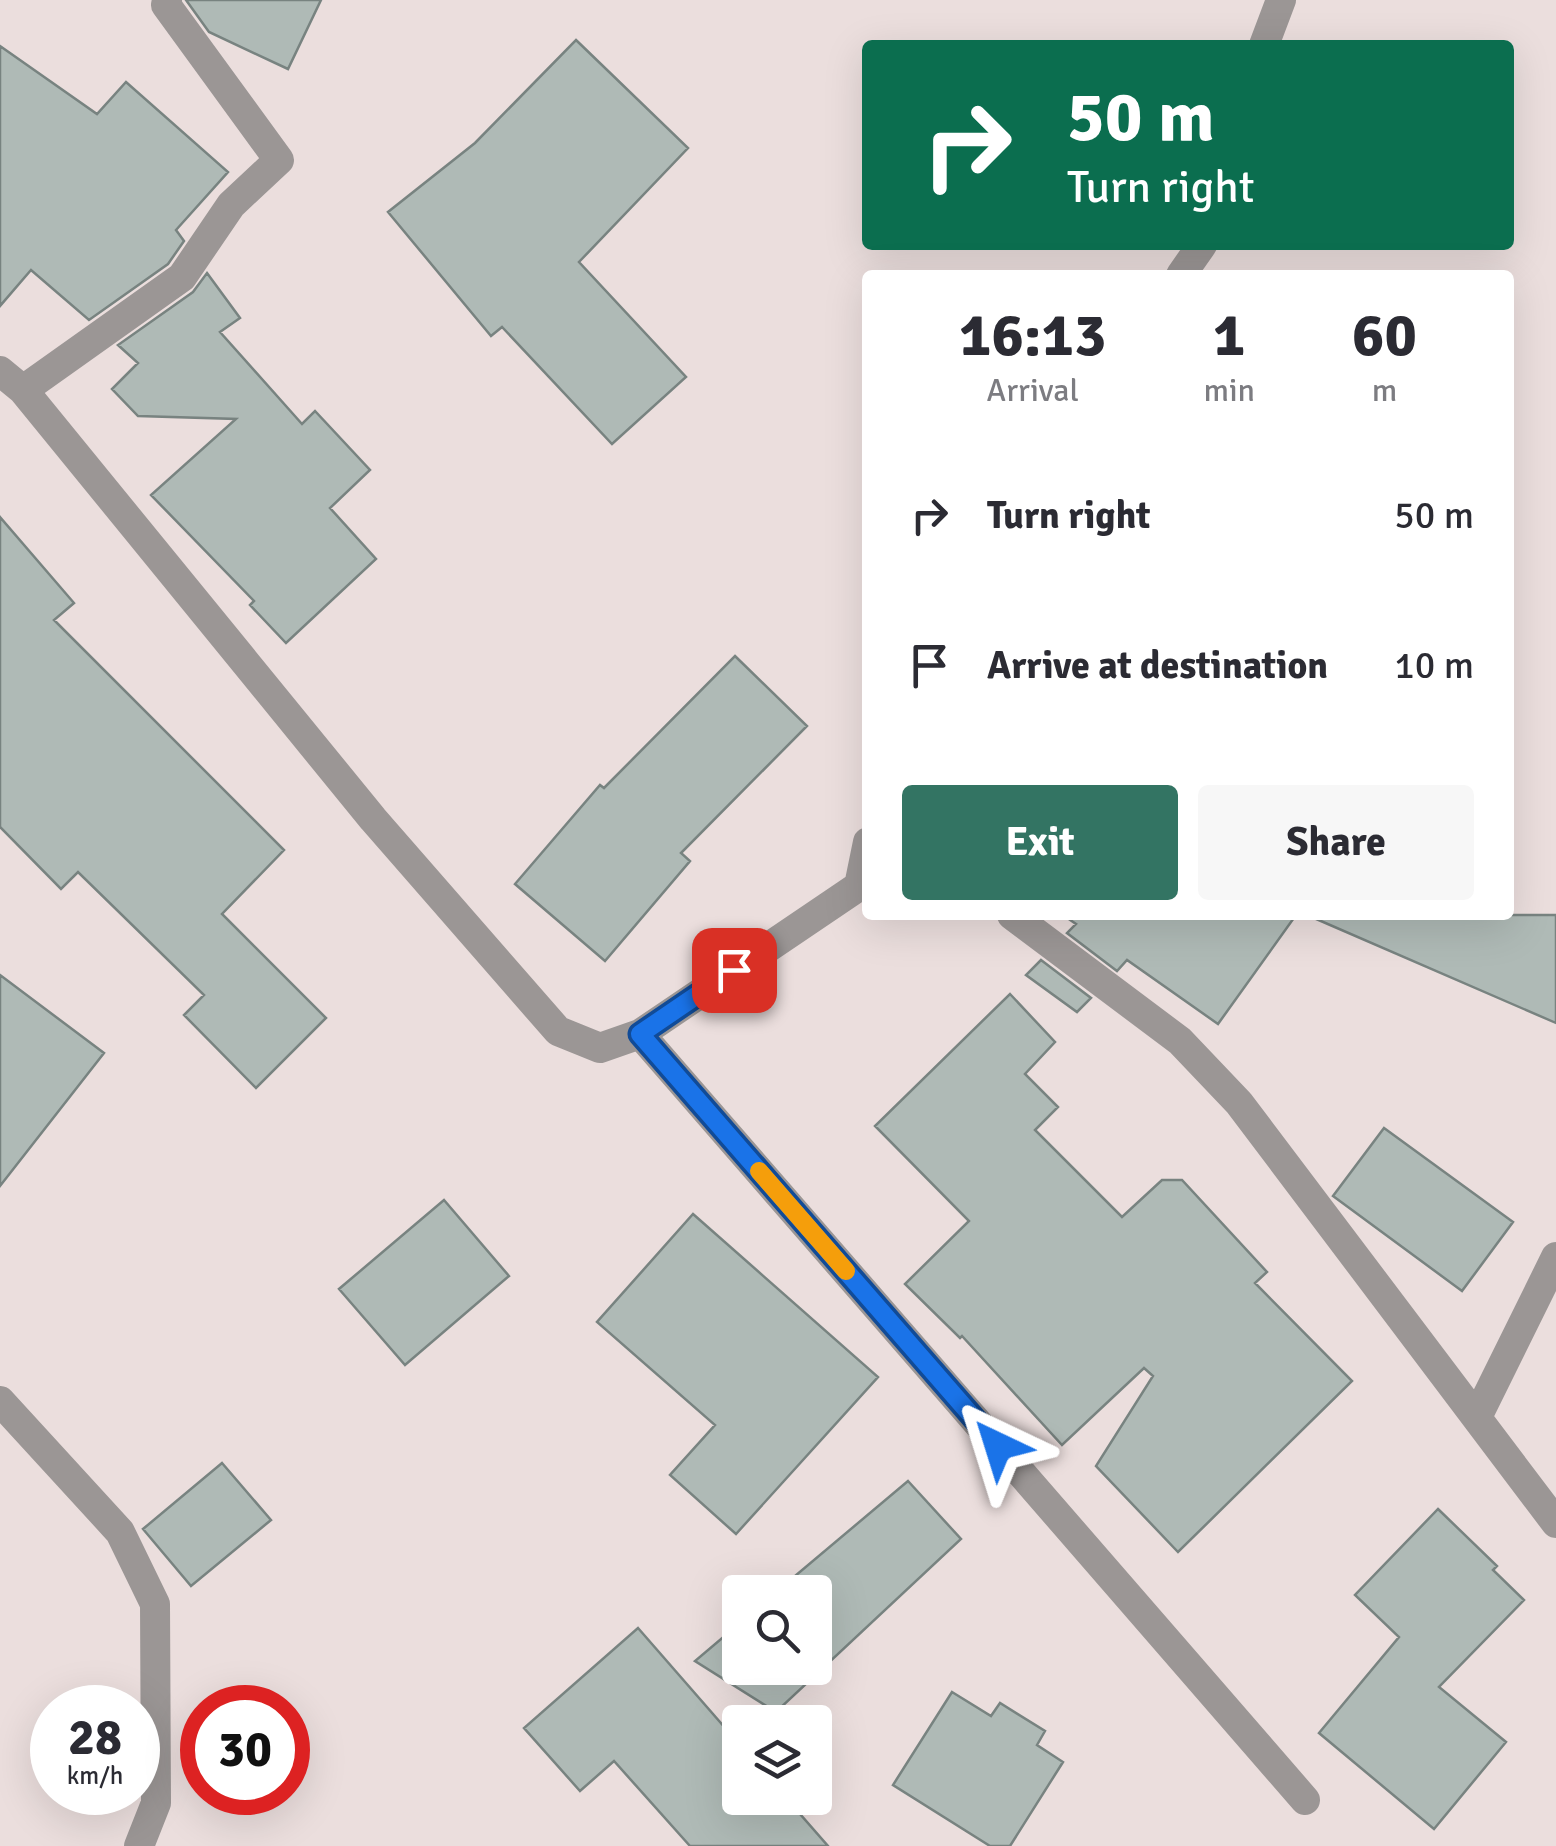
<!DOCTYPE html>
<html lang="en">
<head>
<meta charset="utf-8">
<style>
	:root { --surface:#fff; --page:#f7f7f7; --text:#2b2b33; --muted:#7c7c81; --accent:#337463 }
	body { margin:0; font-family:Signika,sans-serif; background:var(--page); color:var(--text); height:100vh; display:flex; flex-direction:column; font-size:38px; white-space:nowrap }
	* { box-sizing:border-box; margin:0 }
	p { font-size:32px; color:var(--muted) }
	.icon { flex:none; width:55px; height:55px; fill:none; stroke:currentColor; stroke-width:2; stroke-linecap:round; stroke-linejoin:round }
	.map { position:relative; flex:1; overflow:hidden }
	.sheet { position:absolute; left:862px; top:270px; width:652px; height:650px; display:flex; flex-direction:column; background:var(--surface); border-radius:10px; box-shadow:0 10px 40px #0002 }
	.sheet>* { flex:none }
	.banner { position:absolute; left:862px; top:40px; width:652px; height:210px; border-radius:10px; box-shadow:0 10px 40px #0002; background:#0b6e4f; color:#fff; overflow:hidden }
	.fabs { position:absolute; left:722px; top:1575px; display:grid; gap:20px }
	.fabs a { display:grid; place-items:center; width:110px; height:110px; border-radius:10px; background:var(--surface); box-shadow:0 10px 40px #0002; font-size:50px }
	.speed { position:absolute; left:30px; top:1685px; display:flex; gap:20px; font-size:50px; font-weight:700; text-align:center }
	.speed>* { display:grid; place-content:center; width:130px; height:130px; border-radius:50%; background:var(--surface); box-shadow:0 10px 40px #0002; line-height:1 }
	.speed small { font-size:25px; font-weight:400 }
	.speed .limit { border:15px solid #d22; background:#fff; color:#111 }
	.pin { position:absolute; display:grid; place-items:center; width:85px; height:85px; color:#fff; margin:-42px; border-radius:20px; box-shadow:0 5px 15px #0006 }
	.me { position:absolute; width:110px; margin:-55px; rotate:319deg; stroke-linejoin:round; filter:drop-shadow(0 0 8px #0008) }
	.turn { display:flex; align-items:center; gap:35px; height:210px; padding:0 40px; font-size:45px }
	.turn .icon { width:130px; height:130px; stroke-width:2.5 }
	.turn b { display:block; font-size:70px; line-height:85px }
	.eta { display:flex; justify-content:space-evenly; align-items:center; height:170px; text-align:center }
	.eta b { font-size:60px; font-weight:700; line-height:70px }
	.primary-button { display:flex; gap:20px; margin-top:auto; padding:20px 40px }
	.primary-button a { flex:1; height:115px; border-radius:10px; background:var(--accent); color:#fff; font-size:40px; font-weight:700; line-height:115px; text-align:center }
	.primary-button a+a { background:var(--page); color:var(--text) }
	ul { padding:0; list-style:none }
	li { display:flex; align-items:center; gap:30px; height:150px; padding:0 40px }
	li div { flex:1 }
	li b { display:block; font-size:38px }
	li em { font-style:normal }
	.map>svg:first-child { display:block }
</style>
</head>
<body>
<div class="map">
<svg width="1556" height="1846" viewBox="0 0 1556 1846">
	<rect width="100%" height="100%" fill="#ebdedd"/>
	<!-- building -->
	<path fill="#afbab6" stroke="#788380" stroke-width="2.5" d="M 186,0 L 321,0 L 288,69 L 209,32 Z
		M 576,40 L 688,148 L 579,262 L 686,377 L 612,444 L 502,327 L 491,336 L 388,212 L 475,143 Z
		M 0,46 L 97,114 L 126,82 L 228,172 L 176,230 L 184,241 L 168,264 L 89,320 L 31,270 L 0,306 Z
		M 207,273 L 240,318 L 220,332 L 302,424 L 315,411 L 370,470 L 330,508 L 376,559 L 286,643 L 250,605 L 254,601 L 151,495 L 236,419 L 138,416 L 112,389 L 138,363 L 118,345 L 193,292 Z
		M 0,517 L 74,603 L 54,620 L 284,850 L 222,914 L 326,1018 L 256,1088 L 184,1015 L 204,995 L 78,872 L 61,889 L 0,827 Z
		M 735,656 L 807,726 L 681,853 L 690,861 L 605,961 L 515,884 L 600,785 L 604,788 Z
		M 1063,915 L 1296,915 L 1218,1024 L 1127,960 L 1117,971 L 1067,933 L 1076,924 Z
		M 1307,915 L 1556,915 L 1556,1023 Z
		M 1041,960 L 1091,998 L 1077,1012 L 1026,975 Z
		M 0,975 L 104,1053 L 0,1186 Z
		M 1010,994 L 1055,1042 L 1025,1074 L 1058,1107 L 1035,1130 L 1122,1217 L 1162,1180 L 1182,1180 L 1267,1272 L 1255,1283 L 1352,1381 L 1178,1552 L 1096,1466 L 1153,1376 L 1144,1368 L 1062,1445 L 962,1336 L 960,1338 L 905,1284 L 969,1221 L 875,1126 Z
		M 1384,1128 L 1513,1222 L 1462,1291 L 1333,1196 Z
		M 444,1200 L 509,1276 L 405,1365 L 339,1289 Z
		M 693,1214 L 878,1377 L 736,1534 L 670,1475 L 715,1425 L 597,1322 Z
		M 222,1463 L 271,1520 L 191,1586 L 143,1529 Z
		M 908,1481 L 961,1539 L 776,1712 L 695,1661 L 740,1623 L 740,1668 L 815,1668 L 815,1592 L 776,1592 Z
		M 1438,1509 L 1497,1566 L 1493,1570 L 1524,1600 L 1439,1687 L 1506,1742 L 1434,1829 L 1319,1733 L 1399,1637 L 1355,1595 Z
		M 638,1628 L 740,1745 L 740,1798 L 786,1798 L 828,1846 L 690,1846 L 614,1761 L 580,1791 L 524,1728 Z
		M 952,1692 L 991,1716 L 1000,1703 L 1045,1731 L 1037,1745 L 1063,1762 L 1010,1846 L 990,1846 L 893,1785 Z"/>
	<g fill="none" stroke-linecap="round" stroke-linejoin="round">
		<!-- street -->
		<path stroke="#9b9695" stroke-width="30" d="M 1264,45 L 1281,0
			M 1181,275 L 1202,245
			M 0,371 L 23,390 L 373,819 L 558,1031 L 600,1048 L 640,1034 L 859,886 L 868,885
			M 23,390 L 182,277 L 231,205 L 279,160 L 166,5 L 167,0
			M 859,886 L 868,842
			M 1012,915 L 1180,1041 L 1239,1103 L 1556,1523
			M 640,1034 L 1305,1800
			M 0,1401 L 120,1532 L 155,1604 L 156,1803 L 139,1846
			M 1477,1417 L 1556,1257"/>
	</g>
	<g fill="none" stroke-linecap="round" stroke-linejoin="round">
		<defs>
			<path id="route" d="M 734,970 L 640,1034 L 998,1446"/>
		</defs>
		<!-- route casing -->
		<use href="#route" stroke="#114b97" stroke-width="25"/>
		<!-- route -->
		<use href="#route" stroke="#1a73e8" stroke-width="18"/>
		<!-- slow -->
		<path stroke="#f59e0b" stroke-width="18" d="M 759,1171 L 846,1271"/>
	</g>
</svg>
<div class="fabs">
<a><svg class="icon" aria-label="search" viewBox="0 0 24 24"><circle cx="10" cy="10" r="6"/><path d="M15 15l6 6"/></svg></a>
<a><svg class="icon" aria-label="layers" viewBox="0 0 24 24"><path d="M12 4l9 5-9 5-9-5zM3 14l9 5 9-5"/></svg></a>
</div>
<div class="speed"><div>28<small>km/h</small></div><div class="limit">30</div></div>
<div class="pin" style="left:734px;top:970px;background:#d93025"><svg class="icon" aria-label="arrive" viewBox="0 0 24 24"><path d="M6 21V4h12l-3 4 3 4H6"/></svg></div>
<svg class="me" style="left:998px;top:1446px" viewBox="-20 -20 40 40"><path d="M0-17L14 15 0 8-14 15z" fill="#1a73e8" stroke="#fff" stroke-width="4"/></svg>
<div class="banner">
<div class="turn"><svg class="icon" aria-label="right" viewBox="0 0 24 24"><path d="M7 20v-9h11M14 6l5 5-5 5"/></svg><div><b>50 m</b>Turn right</div></div>
</div>
<section class="sheet">
<div class="eta">
<div><b>16:13</b><p>Arrival</p></div>
<div><b>1</b><p>min</p></div>
<div><b>60</b><p>m</p></div>
</div>
<ul>
<li><svg class="icon" aria-label="right" viewBox="0 0 24 24"><path d="M7 20v-9h11M14 6l5 5-5 5"/></svg><div><b>Turn right</b></div><em>50 m</em></li>
<li><svg class="icon" aria-label="arrive" viewBox="0 0 24 24"><path d="M6 21V4h12l-3 4 3 4H6"/></svg><div><b>Arrive at destination</b></div><em>10 m</em></li>
</ul>
<div class="primary-button"><a>Exit</a><a>Share</a></div>
</section>
</div>
</body>
</html>
